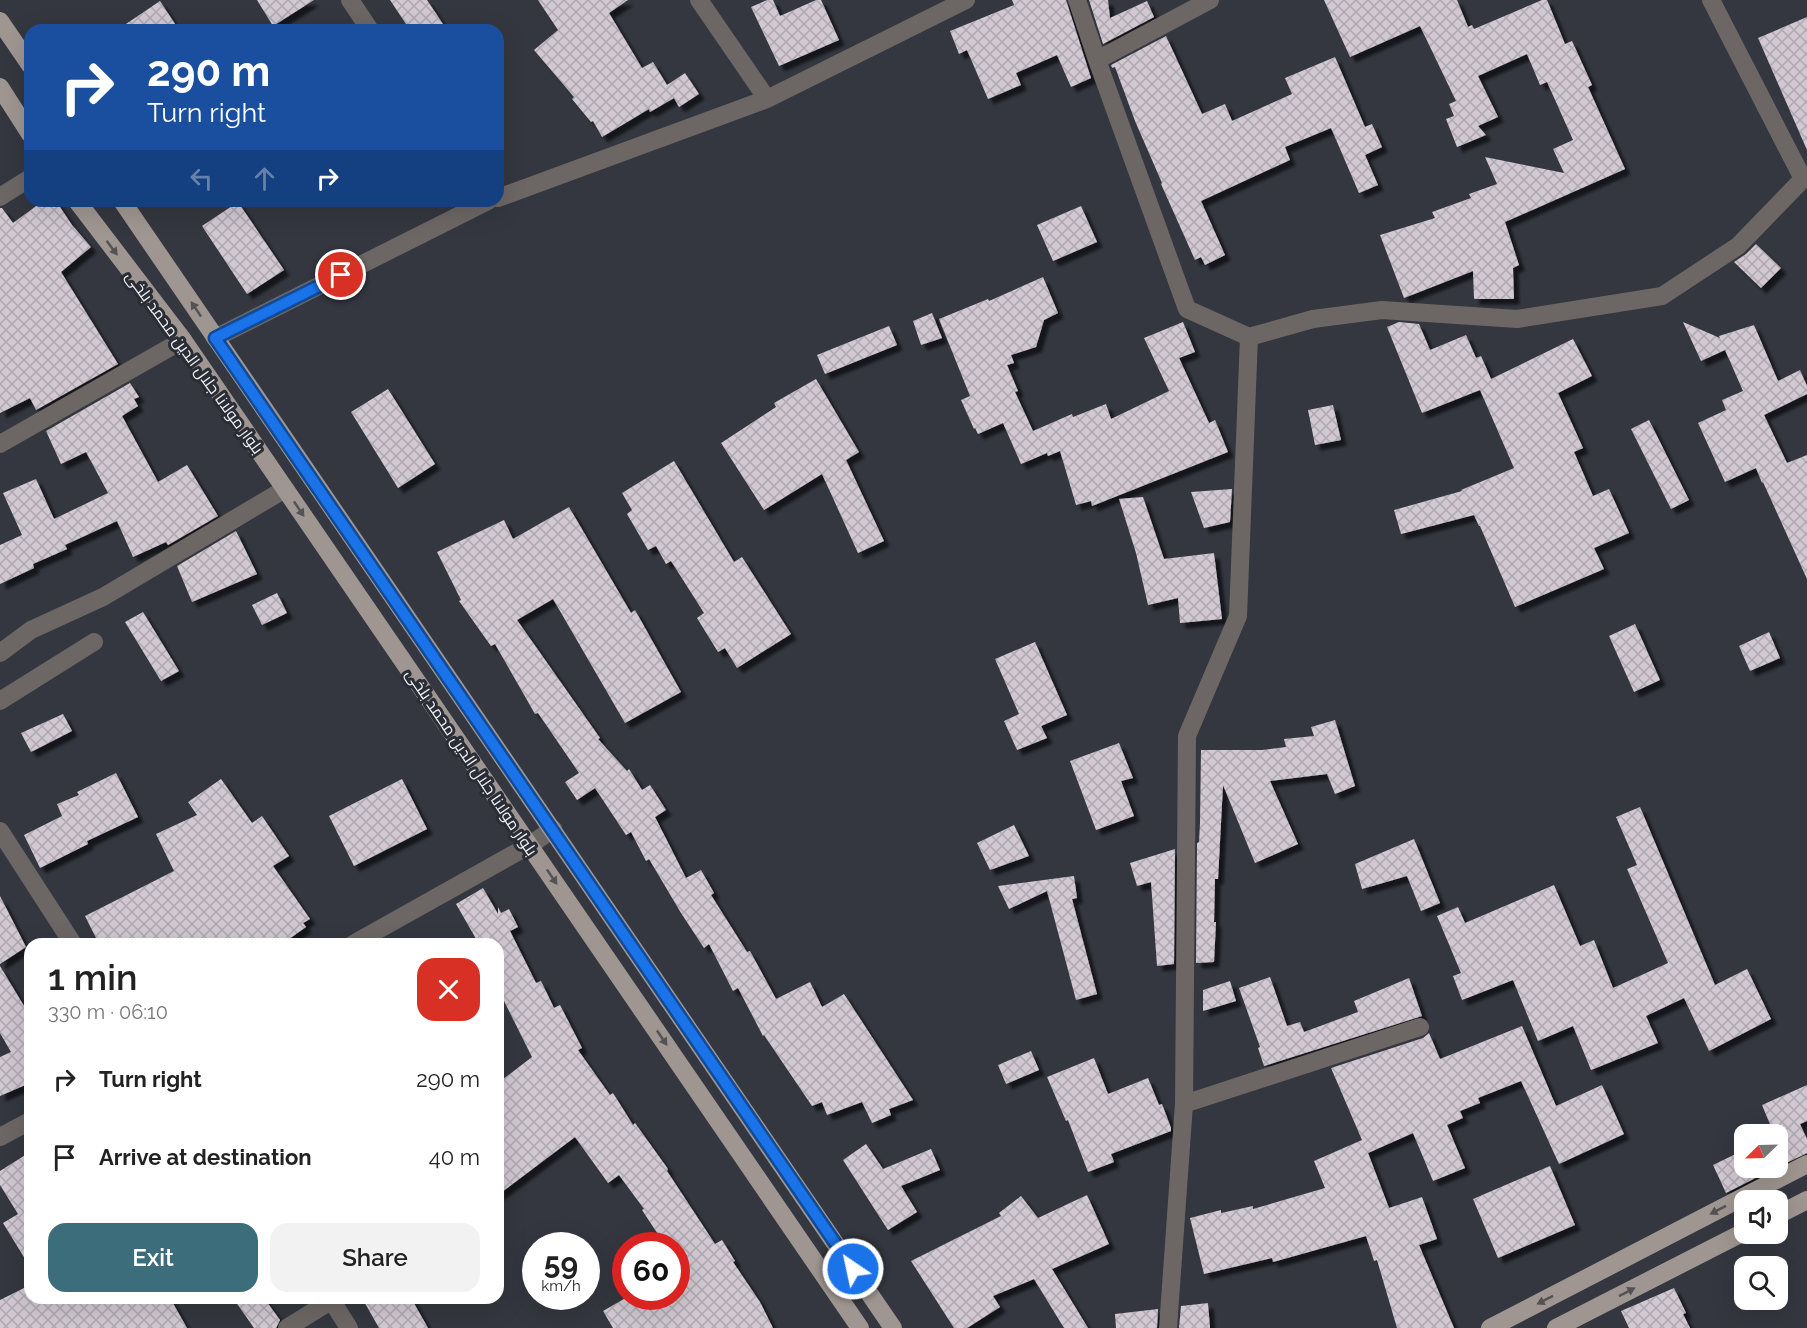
<!DOCTYPE html>
<html lang="en">
<head>
<meta charset="utf-8">
<style>
	:root { --surface:#fff; --page:#f2f2f2; --text:#222; --muted:#767676; --accent:#3b6d7a }
	body { margin:0; font-family:Raleway,Cairo,sans-serif; background:var(--page); color:var(--text); height:100vh; display:flex; flex-direction:column; font-size:22px; white-space:nowrap }
	* { box-sizing:border-box; margin:0 }
	p { font-size:20px; color:var(--muted) }
	.icon { flex:none; width:33px; height:33px; fill:none; stroke:currentColor; stroke-width:2; stroke-linecap:round; stroke-linejoin:round }
	.map { position:relative; flex:1; overflow:hidden }
	.details { position:absolute; left:24px; top:938px; width:480px; height:366px; display:flex; flex-direction:column; background:var(--surface); border-radius:18px; box-shadow:0 6px 24px #0002 }
	.details>* { flex:none }
	.top-card { position:absolute; left:24px; top:24px; width:480px; height:183px; border-radius:18px; box-shadow:0 6px 24px #0002; background:#1a4fa0; color:#fff; overflow:hidden }
	.needle { width:39px; rotate:247deg }
	.tools { position:absolute; left:1734px; top:1124px; display:grid; gap:12px }
	.tools a { display:grid; place-items:center; width:54px; height:54px; border-radius:12px; background:var(--surface); box-shadow:0 6px 24px #0002; font-size:30px }
	.speed { position:absolute; left:522px; top:1232px; display:flex; gap:12px; font-size:30px; font-weight:700; text-align:center }
	.speed>* { display:grid; place-content:center; width:78px; height:78px; border-radius:50%; background:var(--surface); box-shadow:0 6px 24px #0002; line-height:1 }
	.speed small { font-size:15px; font-weight:400 }
	.speed .limit { border:9px solid #d22; background:#fff; color:#111 }
	.pin { position:absolute; display:grid; place-items:center; width:51px; height:51px; color:#fff; margin:-26px; border:3px solid #fff; border-radius:50%; box-shadow:0 2px 6px #0007 }
	.me { position:absolute; width:66px; margin:-33px; rotate:326deg; stroke-linejoin:round; filter:drop-shadow(0 0 4px #0008) }
	.turn { display:flex; align-items:center; gap:21px; height:126px; padding:0 24px; font-size:27px }
	.turn .icon { width:78px; height:78px; stroke-width:2.5 }
	.turn b { display:block; font-size:42px; line-height:51px }
	.lanes { display:flex; align-items:center; height:57px; padding:0 24px; background:#0003; justify-content:center; gap:30px; direction:ltr }
	.lanes .off { opacity:.35 }
	.round { display:grid; place-items:center; flex:none; width:63px; height:63px; border-radius:18px; background:var(--page) }
	.head { display:flex; align-items:center; justify-content:space-between; height:102px; padding:0 24px }
	h1 { font-size:36px; font-weight:600; line-height:45px }
	.action { display:flex; gap:12px; margin-top:auto; padding:12px 24px }
	.action a { flex:1; height:69px; border-radius:18px; background:var(--accent); color:#fff; font-size:24px; font-weight:600; line-height:69px; text-align:center }
	.action a+a { background:var(--page); color:var(--text) }
	ul { padding:0; list-style:none }
	li { display:flex; align-items:center; gap:18px; height:78px; padding:0 24px }
	li div { flex:1 }
	li b { display:block; font-size:22px }
	li em { font-style:normal }
	.map>svg:first-child { display:block }
</style>
</head>
<body>
<div class="map">
<svg width="1807" height="1328" viewBox="0 0 1807 1328">
	<defs>
		<pattern id="building-cross-hatch" width="8" height="8" patternUnits="userSpaceOnUse" patternTransform="scale(1.5)"><rect width="8" height="8" fill="#d1c8d1"/><path d="M0 0l8 8M0 8l8-8" fill="none" stroke="#aea8af"/></pattern>
		<filter id="shadow"><feDropShadow dx="5.5" dy="5.5" stdDeviation="1.5" flood-color="#0009"/></filter>
	</defs>
	<rect width="100%" height="100%" fill="#34373f"/>
	<!-- building -->
	<path fill="url(#building-cross-hatch)" filter="url(#shadow)" d="M 257,0 L 314,0 L 273,26 Z
		M 390,0 L 427,0 L 447,30 L 410,30 Z
		M 538,0 L 628,0 L 609,13 L 642,68 L 653,62 L 667,85 L 685,73 L 699,94 L 679,107 L 674,98 L 650,112 L 649,109 L 602,137 L 593,121 L 591,122 L 572,99 L 574,97 L 534,50 L 558,30 Z
		M 767,0 L 773,0 L 780,16 L 816,0 L 821,0 L 839,40 L 779,66 L 751,7 Z
		M 1012,0 L 1066,0 L 1091,78 L 1071,87 L 1057,55 L 1016,73 L 1021,85 L 988,99 L 967,50 L 959,54 L 950,31 L 1014,5 Z
		M 1089,0 L 1108,0 L 1110,18 L 1147,1 L 1154,17 L 1103,44 Z
		M 1324,0 L 1457,0 L 1468,27 L 1472,25 L 1474,29 L 1542,0 L 1547,0 L 1565,44 L 1572,41 L 1592,85 L 1588,87 L 1625,169 L 1505,222 L 1519,265 L 1513,268 L 1514,299 L 1474,299 L 1473,271 L 1404,298 L 1380,235 L 1435,218 L 1432,212 L 1471,198 L 1469,194 L 1497,184 L 1485,157 L 1564,173 L 1553,149 L 1573,140 L 1547,82 L 1540,85 L 1527,54 L 1478,76 L 1498,117 L 1478,126 L 1486,135 L 1457,147 L 1446,119 L 1454,116 L 1449,104 L 1456,101 L 1420,26 L 1350,57 Z
		M 160,1 L 179,30 L 117,30 Z
		M 1807,17 L 1807,150 L 1758,38 Z
		M 1166,36 L 1202,114 L 1225,104 L 1232,121 L 1292,94 L 1285,78 L 1335,57 L 1365,127 L 1372,124 L 1382,147 L 1365,155 L 1378,185 L 1359,193 L 1331,128 L 1285,147 L 1290,160 L 1201,201 L 1225,255 L 1205,265 L 1201,257 L 1195,260 L 1161,184 L 1162,183 L 1135,121 L 1115,67 L 1112,68 L 1111,65 Z
		M 43,201 L 56,201 L 72,225 L 91,247 L 61,272 L 118,364 L 36,410 L 30,398 L 0,413 L 0,208 L 2,208 L 13,223 Z
		M 238,202 L 284,270 L 247,294 L 202,226 Z
		M 1081,206 L 1097,242 L 1053,261 L 1037,225 Z
		M 1756,244 L 1781,268 L 1761,288 L 1734,262 L 1746,254 Z
		M 1043,277 L 1058,313 L 1044,320 L 1036,347 L 1011,355 L 1014,363 L 1007,365 L 1018,391 L 1015,392 L 1033,431 L 1072,414 L 1073,417 L 1106,404 L 1111,419 L 1169,391 L 1144,338 L 1183,322 L 1195,352 L 1179,358 L 1209,423 L 1215,420 L 1228,452 L 1092,506 L 1091,501 L 1076,505 L 1060,451 L 1048,456 L 1047,453 L 1021,464 L 1003,423 L 978,434 L 975,428 L 974,429 L 961,400 L 970,396 L 939,319 L 988,299 L 989,301 Z
		M 932,313 L 942,338 L 921,345 L 913,321 Z
		M 1399,322 L 1419,324 L 1430,350 L 1466,335 L 1476,358 L 1481,356 L 1491,379 L 1573,339 L 1592,376 L 1558,393 L 1583,448 L 1574,452 L 1593,496 L 1609,489 L 1629,533 L 1594,548 L 1604,569 L 1515,607 L 1480,526 L 1479,526 L 1474,515 L 1401,534 L 1394,510 L 1462,491 L 1461,490 L 1514,468 L 1480,390 L 1422,413 L 1387,327 Z
		M 1683,322 L 1720,338 L 1719,336 L 1754,325 L 1778,381 L 1800,370 L 1807,386 L 1807,394 L 1764,415 L 1787,463 L 1807,455 L 1807,579 L 1763,482 L 1762,483 L 1756,468 L 1725,482 L 1698,423 L 1726,410 L 1722,400 L 1743,391 L 1725,350 L 1701,361 Z
		M 889,326 L 897,345 L 825,374 L 817,355 Z
		M 816,379 L 859,452 L 846,460 L 884,541 L 858,553 L 822,474 L 764,510 L 721,443 L 776,407 L 774,403 Z
		M 130,383 L 139,397 L 134,399 L 138,406 L 122,416 L 158,482 L 187,465 L 218,516 L 168,545 L 166,542 L 133,557 L 117,521 L 65,545 L 67,549 L 33,564 L 34,568 L 0,584 L 0,545 L 22,535 L 3,493 L 36,479 L 54,519 L 108,493 L 86,452 L 61,464 L 46,431 Z
		M 388,389 L 435,464 L 398,488 L 351,412 Z
		M 1333,405 L 1341,440 L 1315,445 L 1308,410 Z
		M 1649,420 L 1689,500 L 1671,509 L 1631,429 Z
		M 674,461 L 734,562 L 742,557 L 791,634 L 737,668 L 725,648 L 718,652 L 697,618 L 704,613 L 671,561 L 666,564 L 656,546 L 648,550 L 627,514 L 632,510 L 622,493 Z
		M 1232,489 L 1230,522 L 1204,528 L 1191,492 Z
		M 1143,497 L 1164,559 L 1214,553 L 1222,619 L 1180,623 L 1178,598 L 1148,605 L 1136,553 L 1119,499 Z
		M 569,507 L 631,613 L 635,610 L 681,692 L 625,723 L 553,599 L 517,620 L 600,738 L 598,739 L 627,771 L 629,769 L 642,790 L 650,785 L 666,810 L 655,817 L 686,878 L 701,870 L 714,893 L 711,895 L 747,952 L 750,951 L 776,999 L 810,982 L 822,1007 L 844,994 L 913,1100 L 889,1109 L 891,1115 L 872,1123 L 862,1102 L 827,1115 L 822,1102 L 812,1106 L 764,1035 L 763,1036 L 738,988 L 733,991 L 709,944 L 704,948 L 681,913 L 649,859 L 646,861 L 631,832 L 626,835 L 595,788 L 577,800 L 565,782 L 579,773 L 538,713 L 535,714 L 495,644 L 491,646 L 459,601 L 461,600 L 437,552 L 504,520 L 513,539 Z
		M 236,531 L 257,574 L 192,602 L 177,566 Z
		M 277,593 L 287,613 L 262,625 L 252,605 Z
		M 143,612 L 179,671 L 161,681 L 125,622 Z
		M 1635,624 L 1660,680 L 1634,692 L 1609,636 Z
		M 1769,632 L 1780,658 L 1750,671 L 1739,646 Z
		M 1035,642 L 1067,715 L 1041,726 L 1047,738 L 1017,750 L 1004,721 L 1019,714 L 995,659 Z
		M 63,714 L 72,731 L 31,752 L 21,733 Z
		M 1335,720 L 1355,786 L 1335,794 L 1327,774 L 1270,781 L 1298,844 L 1255,863 L 1223,785 L 1218,879 L 1215,879 L 1214,922 L 1216,922 L 1214,962 L 1196,963 L 1197,843 L 1199,842 L 1200,823 L 1201,750 L 1262,750 L 1286,747 L 1284,739 L 1314,736 L 1311,727 Z
		M 1119,743 L 1133,778 L 1121,781 L 1134,816 L 1096,830 L 1070,761 Z
		M 116,773 L 138,817 L 87,841 L 88,844 L 40,868 L 24,835 L 62,816 L 57,804 L 79,795 L 77,792 Z
		M 221,779 L 252,823 L 262,816 L 289,856 L 273,866 L 310,919 L 303,923 L 306,927 L 282,944 L 99,944 L 85,916 L 174,871 L 156,834 L 197,815 L 188,802 Z
		M 402,779 L 427,829 L 354,866 L 329,816 Z
		M 1640,807 L 1715,985 L 1747,969 L 1771,1019 L 1709,1051 L 1684,998 L 1646,1016 L 1658,1043 L 1591,1070 L 1573,1026 L 1538,1041 L 1513,980 L 1462,1000 L 1453,976 L 1461,973 L 1437,916 L 1458,907 L 1465,923 L 1554,885 L 1580,946 L 1594,940 L 1613,988 L 1668,963 L 1627,869 L 1637,865 L 1616,817 Z
		M 1014,825 L 1029,856 L 990,870 L 977,843 Z
		M 1414,839 L 1440,903 L 1421,911 L 1407,876 L 1362,889 L 1355,864 Z
		M 1175,849 L 1174,964 L 1157,966 L 1151,882 L 1137,886 L 1130,863 Z
		M 1074,876 L 1077,898 L 1072,899 L 1097,994 L 1076,1000 L 1047,891 L 1009,909 L 998,886 Z
		M 483,888 L 498,914 L 498,907 L 501,913 L 509,909 L 518,927 L 510,931 L 536,983 L 541,981 L 554,1008 L 560,1005 L 582,1048 L 578,1050 L 610,1095 L 613,1093 L 633,1125 L 635,1123 L 668,1169 L 667,1171 L 715,1244 L 722,1240 L 735,1261 L 733,1262 L 760,1302 L 773,1328 L 613,1328 L 603,1311 L 629,1296 L 676,1296 L 676,1245 L 665,1245 L 642,1210 L 644,1209 L 619,1175 L 608,1183 L 575,1137 L 498,1195 L 498,1083 L 532,1057 L 498,989 L 498,944 L 479,944 L 456,904 Z
		M 0,896 L 26,947 L 0,964 Z
		M 0,966 L 30,1016 L 30,1083 L 0,1096 L 0,1057 L 11,1052 L 0,1033 Z
		M 1270,977 L 1287,1026 L 1300,1022 L 1304,1032 L 1358,1012 L 1354,1001 L 1409,978 L 1422,1016 L 1264,1066 L 1258,1048 L 1260,1047 L 1239,988 Z
		M 1230,981 L 1236,1001 L 1203,1011 L 1203,990 Z
		M 1522,1026 L 1556,1106 L 1602,1085 L 1624,1134 L 1559,1164 L 1521,1081 L 1478,1098 L 1480,1103 L 1460,1111 L 1463,1118 L 1447,1125 L 1465,1168 L 1433,1181 L 1413,1133 L 1368,1153 L 1389,1208 L 1422,1197 L 1437,1239 L 1419,1245 L 1454,1328 L 1397,1328 L 1377,1260 L 1374,1261 L 1366,1236 L 1273,1262 L 1272,1258 L 1204,1274 L 1190,1218 L 1221,1210 L 1221,1213 L 1253,1206 L 1253,1209 L 1325,1188 L 1314,1161 L 1362,1140 L 1331,1068 L 1423,1038 L 1429,1033 L 1440,1059 Z
		M 1031,1051 L 1039,1070 L 1006,1084 L 998,1065 Z
		M 1094,1058 L 1108,1094 L 1148,1078 L 1159,1105 L 1162,1104 L 1171,1128 L 1171,1131 L 1111,1154 L 1114,1162 L 1088,1172 L 1068,1120 L 1066,1121 L 1047,1077 Z
		M 1807,1085 L 1807,1121 L 1800,1124 L 1807,1139 L 1807,1153 L 1778,1167 L 1778,1134 L 1774,1134 L 1762,1105 Z
		M 866,1144 L 883,1169 L 931,1149 L 940,1170 L 901,1186 L 917,1212 L 888,1230 L 843,1160 Z
		M 1744,1150 L 1744,1167 L 1777,1167 L 1726,1193 L 1713,1165 Z
		M 30,1152 L 30,1267 L 3,1223 L 18,1214 L 0,1185 L 0,1171 Z
		M 1550,1166 L 1575,1225 L 1498,1258 L 1473,1199 Z
		M 1087,1195 L 1109,1244 L 1052,1269 L 1088,1328 L 1064,1328 L 1034,1279 L 993,1296 L 1000,1307 L 967,1328 L 954,1328 L 911,1261 L 1001,1216 L 999,1213 L 1021,1196 L 1038,1218 Z
		M 30,1285 L 30,1298 L 170,1298 L 187,1328 L 0,1328 L 0,1300 Z
		M 1674,1288 L 1686,1313 L 1683,1314 L 1690,1328 L 1629,1328 L 1621,1311 Z
		M 233,1298 L 264,1298 L 280,1320 L 276,1328 L 254,1328 Z
		M 362,1298 L 411,1298 L 428,1328 L 379,1328 Z
		M 1208,1303 L 1210,1328 L 1179,1328 L 1181,1306 Z
		M 1158,1309 L 1157,1328 L 1116,1328 L 1115,1314 Z"/>
	<g fill="none" stroke-linecap="round" stroke-linejoin="round">
		<!-- street -->
		<path stroke="#6c6765" stroke-width="18" d="M 350,0 L 370,30
			M 699,0 L 767,99
			M 1077,0 L 1097,60 L 1187,309 L 1249,337
			M 1711,0 L 1803,179
			M 1097,60 L 1210,0
			M 0,197 L 30,178
			M 498,198 L 767,99 L 966,0
			M 215,338 L 488,201
			M 0,444 L 183,340
			M 0,653 L 31,630 L 103,597 L 285,489
			M 0,701 L 94,642
			M 0,831 L 73,944
			M 353,944 L 530,845 L 553,829
			M 1184,1104 L 1420,1027
			M 0,1137 L 30,1121
			M 330,1298 L 349,1328
			M 287,1328 L 332,1300
			M 1168,1328 L 1184,1104 L 1187,736 L 1238,616 L 1249,337 L 1313,319 L 1382,310 L 1517,319 L 1662,296 L 1738,246 L 1803,179 L 1807,176"/>
		<!-- primary -->
		<path stroke="#9f9691" stroke-width="18" d="M 0,21 L 30,65
			M 0,87 L 30,134
			M 77,201 L 183,340 L 860,1328
			M 122,201 L 893,1328
			M 1778,1215 L 1807,1200
			M 1490,1328 L 1807,1164
			M 1556,1328 L 1744,1232"/>
	</g>
	<!-- one-way arrows -->
	<defs><path id="oneway-solid" d="M-6-.8H1V-3.2L6.5 0L1 3.2V.8H-6Z" transform="scale(1.5)"/></defs>
	<g fill="#535255">
		<use href="#oneway-solid" transform="translate(112 248) rotate(53)"/>
		<use href="#oneway-solid" transform="translate(196 309) rotate(-124)"/>
		<use href="#oneway-solid" transform="translate(299 509) rotate(56)"/>
		<use href="#oneway-solid" transform="translate(552 877) rotate(56)"/>
		<use href="#oneway-solid" transform="translate(662 1038) rotate(56)"/>
		<use href="#oneway-solid" transform="translate(1718 1210) rotate(153)"/>
		<use href="#oneway-solid" transform="translate(1627 1292) rotate(-27)"/>
		<use href="#oneway-solid" transform="translate(1545 1300) rotate(153)"/>
	</g>
	<g fill="none" stroke-linecap="round" stroke-linejoin="round">
		<defs>
			<path id="route" d="M 341,275 L 215,338 L 853,1269"/>
		</defs>
		<!-- route casing -->
		<use href="#route" stroke="#114b97" stroke-width="15"/>
		<!-- route -->
		<use href="#route" stroke="#1a73e8" stroke-width="10"/>
	</g>
	<g text-anchor="middle" stroke-width="6" stroke-linejoin="round" paint-order="stroke">
		<!-- street labels -->
		<g font-size="16" fill="#eef0f6" stroke="#2a2d35">
			<text transform="translate(195 362) rotate(54)" y="6">بلوار مولانا جلال الدین محمد بلخی</text>
			<text transform="translate(472 762) rotate(56)" y="6">بلوار مولانا جلال الدین محمد بلخی</text>
		</g>
	</g>
</svg>
<div class="tools">
<a><svg class="needle" viewBox="-14 -14 28 28"><path d="M0-13l5 13h-10z" fill="#e53935"/><path d="M0 13l5-13h-10z" fill="#767676"/></svg></a>
<a><svg class="icon" aria-label="sound" viewBox="0 0 24 24"><path d="M4 9h4l5-4v14l-5-4H4zM17 9q2 3 0 6"/></svg></a>
<a><svg class="icon" aria-label="search" viewBox="0 0 24 24"><circle cx="10" cy="10" r="6"/><path d="M15 15l6 6"/></svg></a>
</div>
<div class="speed"><div>59<small>km/h</small></div><div class="limit">60</div></div>
<div class="pin" style="left:341px;top:275px;background:#d93025"><svg class="icon" aria-label="arrive" viewBox="0 0 24 24"><path d="M6 21V4h12l-3 4 3 4H6"/></svg></div>
<svg class="me" style="left:853px;top:1269px" viewBox="-20 -20 40 40"><circle r="17" fill="#1a73e8" stroke="#fff" stroke-width="3"/><path d="M0-11L8 9 0 5-8 9z" fill="#fff"/></svg>
<div class="top-card">
<div class="turn"><svg class="icon" aria-label="right" viewBox="0 0 24 24"><path d="M7 20v-9h11M14 6l5 5-5 5"/></svg><div><b>290 m</b>Turn right</div></div>
<div class="lanes"><svg class="icon off" aria-label="left" viewBox="0 0 24 24"><path d="M17 20v-9H6M10 6l-5 5 5 5"/></svg><svg class="icon off" aria-label="ahead" viewBox="0 0 24 24"><path d="M12 20V5M6 11l6-6 6 6"/></svg><svg class="icon" aria-label="right" viewBox="0 0 24 24"><path d="M7 20v-9h11M14 6l5 5-5 5"/></svg></div>
</div>
<section class="details">
<div class="head"><div><h1>1 min</h1><p>330 m · 06:10</p></div><a class="round" style="background:#d93025;color:#fff"><svg class="icon" aria-label="close" viewBox="0 0 24 24"><path d="M6 6l12 12M18 6L6 18"/></svg></a></div>
<ul>
<li><svg class="icon" aria-label="right" viewBox="0 0 24 24"><path d="M7 20v-9h11M14 6l5 5-5 5"/></svg><div><b>Turn right</b></div><em>290 m</em></li>
<li><svg class="icon" aria-label="arrive" viewBox="0 0 24 24"><path d="M6 21V4h12l-3 4 3 4H6"/></svg><div><b>Arrive at destination</b></div><em>40 m</em></li>
</ul>
<div class="action"><a>Exit</a><a>Share</a></div>
</section>
</div>
</body>
</html>
